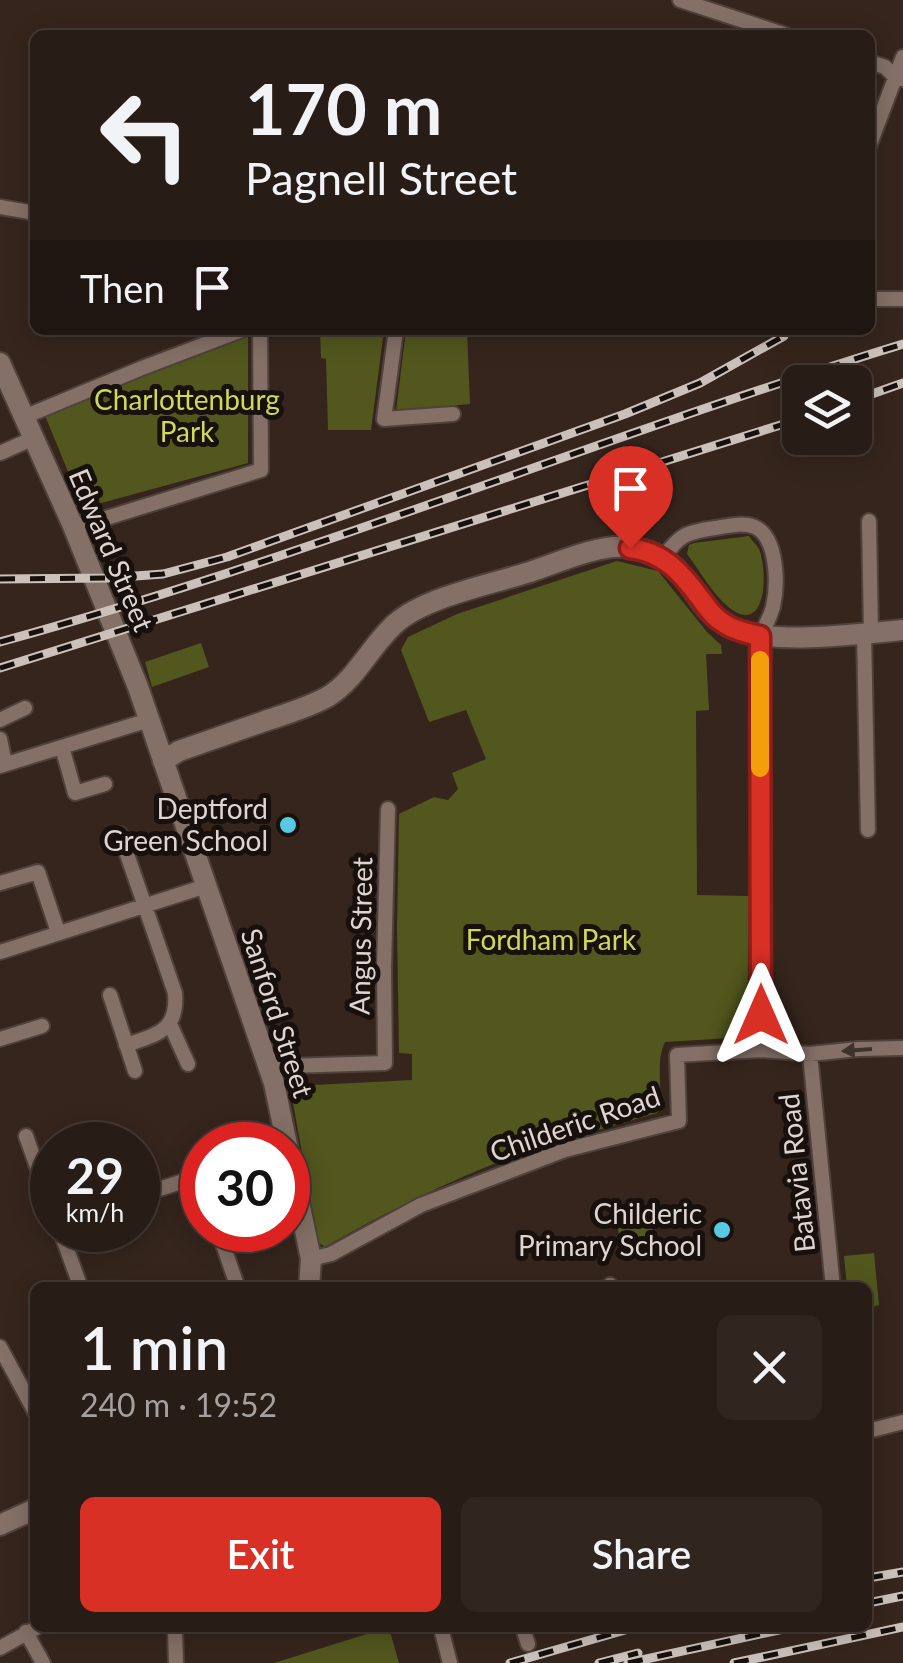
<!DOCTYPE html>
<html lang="en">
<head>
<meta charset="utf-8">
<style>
	:root { --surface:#281c16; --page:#30251f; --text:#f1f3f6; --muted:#a5a1a1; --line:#443a35; --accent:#d93025 }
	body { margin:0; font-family:Lato,sans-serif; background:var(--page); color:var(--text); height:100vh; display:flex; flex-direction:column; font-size:38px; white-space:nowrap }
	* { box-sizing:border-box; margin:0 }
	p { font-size:32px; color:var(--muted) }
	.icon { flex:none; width:55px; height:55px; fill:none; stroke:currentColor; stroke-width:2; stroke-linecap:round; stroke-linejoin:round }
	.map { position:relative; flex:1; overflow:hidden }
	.panel { position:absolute; left:30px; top:1282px; width:842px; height:350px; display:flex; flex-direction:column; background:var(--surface); border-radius:15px; box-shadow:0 5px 25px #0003,0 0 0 2px var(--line) }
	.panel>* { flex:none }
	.top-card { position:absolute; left:30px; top:30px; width:845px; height:305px; border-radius:15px; box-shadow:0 5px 25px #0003,0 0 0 2px var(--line); background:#281c16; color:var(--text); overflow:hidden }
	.tools { position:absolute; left:782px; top:365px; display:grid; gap:20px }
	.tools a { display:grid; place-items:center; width:90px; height:90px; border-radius:15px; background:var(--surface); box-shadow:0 5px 25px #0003,0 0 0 2px var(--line); font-size:50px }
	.speed { position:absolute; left:30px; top:1122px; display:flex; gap:20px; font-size:50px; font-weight:700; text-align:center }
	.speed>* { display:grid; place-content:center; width:130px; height:130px; border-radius:50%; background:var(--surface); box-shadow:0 5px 25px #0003,0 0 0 2px var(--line); line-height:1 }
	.speed small { font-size:25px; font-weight:400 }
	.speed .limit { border:15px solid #d22; background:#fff; color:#111 }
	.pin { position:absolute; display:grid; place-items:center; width:85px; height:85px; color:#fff; margin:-102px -42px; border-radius:50% 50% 50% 0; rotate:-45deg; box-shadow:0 0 10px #0007 }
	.pin .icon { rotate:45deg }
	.me { position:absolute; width:110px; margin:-55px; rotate:0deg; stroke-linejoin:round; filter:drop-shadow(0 0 8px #0008) }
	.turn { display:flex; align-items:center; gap:35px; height:210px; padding:0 50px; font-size:45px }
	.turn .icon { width:130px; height:130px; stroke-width:2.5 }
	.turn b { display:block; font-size:70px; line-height:85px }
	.then { display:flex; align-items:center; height:95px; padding:0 50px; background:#0003; gap:20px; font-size:38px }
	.round { display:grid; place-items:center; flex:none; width:105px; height:105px; border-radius:15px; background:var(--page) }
	.summary { display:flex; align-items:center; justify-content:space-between; height:170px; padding:0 50px }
	h1 { font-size:60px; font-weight:600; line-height:75px }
	.action { display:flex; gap:20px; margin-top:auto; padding:20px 50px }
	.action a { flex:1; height:115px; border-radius:15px; background:var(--accent); color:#fff; font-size:40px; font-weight:600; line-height:115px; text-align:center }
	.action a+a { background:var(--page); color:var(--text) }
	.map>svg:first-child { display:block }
</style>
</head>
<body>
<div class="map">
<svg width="903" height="1663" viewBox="0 0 903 1663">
	<rect width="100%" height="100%" fill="#35251d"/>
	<!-- green -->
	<path fill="#52571e" d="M 248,330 L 248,463 L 83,508 L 41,406 Z
		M 320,330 L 384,330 L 371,430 L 328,430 L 326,359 L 321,358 Z
		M 406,330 L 467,330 L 470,404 L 396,411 Z
		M 749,536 C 752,541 756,544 759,549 C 766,564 769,623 740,614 C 720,607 700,571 687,554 L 689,545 L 694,543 Z
		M 617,561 L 658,571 L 707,632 L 721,645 L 722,654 L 706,654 L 709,710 L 696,711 L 697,895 L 749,896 L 747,1037 L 665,1042 C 654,1065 665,1089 657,1113 C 613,1126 567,1138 523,1153 C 454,1178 389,1210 325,1247 L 318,1242 L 291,1092 L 294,1086 L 412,1080 L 412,1054 L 399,1053 L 397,929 L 399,814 L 434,797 L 448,800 L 458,789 L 452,773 L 486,759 L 466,710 L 429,722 L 401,650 L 408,637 L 457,614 Z
		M 201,643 L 209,667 L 152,687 L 145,662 Z
		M 647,1204 L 654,1237 L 621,1244 L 614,1211 Z
		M 874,1253 L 879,1305 L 868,1308 L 868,1288 L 847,1287 L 844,1256 Z
		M 386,1628 L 389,1628 L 399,1663 L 274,1663 Z"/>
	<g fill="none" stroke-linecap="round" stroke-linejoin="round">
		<defs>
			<path id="street" d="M 680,0 L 786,35
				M 870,62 L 885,67 L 895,77 L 902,79
				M 870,144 L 903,57
				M 0,207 L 35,213
				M 870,299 L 903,299
				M 396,330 L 384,419 L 453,414
				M 24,417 L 142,368 L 242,330
				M 0,453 L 34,438
				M 869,521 L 871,633
				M 73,526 L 87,524 L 261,470 L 260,330
				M 663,558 C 680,534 687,532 715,528 C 728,526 743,522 755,527 C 778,538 778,585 773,607 C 770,617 765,627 760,636 L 761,1050
				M 864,633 L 868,830
				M 0,720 L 25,708
				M 0,739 L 5,764
				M 62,747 L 75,793 L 105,784
				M 0,766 L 149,720
				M 120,834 L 175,993 C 178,1031 158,1034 126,1045
				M 0,883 L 38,872 L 58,932
				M 0,952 L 206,886
				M 110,995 L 135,1071
				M 170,1024 L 188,1064
				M 0,1039 L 42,1026
				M 810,1054 L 833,1288
				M 270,1071 L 288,1066 L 385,1063 L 384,968 L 388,809
				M 26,1136 L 52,1209
				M 138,1196 L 202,1175
				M 60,1230 L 81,1288
				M 218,1230 L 238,1288
				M 311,1259 L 331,1254 L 421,1205 L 565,1150 L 679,1121 L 677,1055 L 761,1050 L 810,1054 L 858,1049 L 903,1048
				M 609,1288 L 610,1285
				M 0,1347 L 35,1412
				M 868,1431 L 903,1422
				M 175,1628 L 176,1663
				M 441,1628 L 450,1663
				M 523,1628 L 528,1644
				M 26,1632 L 43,1663
				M 0,1648 L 36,1628"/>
			<path id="secondary" d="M 0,363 L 73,526 L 138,687 L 274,1083 L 311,1259 L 309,1288
				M 163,761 L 179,751 C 208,741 236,731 265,721 C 286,714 310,707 329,696 C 357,678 371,645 396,623 C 425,597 492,584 530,572 C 557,563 596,545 625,547 C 692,552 686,605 730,627 C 769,646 858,634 903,630
				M 0,1525 L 35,1509"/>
		</defs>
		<!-- street casing -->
		<use href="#street" stroke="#4f413b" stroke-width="18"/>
		<!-- secondary casing -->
		<use href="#secondary" stroke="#4f413b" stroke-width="24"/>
		<!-- street -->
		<use href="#street" stroke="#847067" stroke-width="14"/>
		<!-- secondary -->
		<use href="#secondary" stroke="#847067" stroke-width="20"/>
		<defs>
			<path id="rail" d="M 855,400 L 903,383
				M 0,579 L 108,578 L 163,574 L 227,557 L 625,414 L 700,383 L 784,336
				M 0,642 C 306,558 600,437 903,344
				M 0,668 L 800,419
				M 868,1578 L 903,1572
				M 868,1603 L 903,1596
				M 510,1663 L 632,1628
				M 599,1663 L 638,1653
				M 628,1663 L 788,1628
				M 734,1663 L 903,1627"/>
		</defs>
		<!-- rail casing -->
		<use href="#rail" stroke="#cbc0ba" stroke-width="9"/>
		<!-- rail -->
		<use href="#rail" stroke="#17100d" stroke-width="5" stroke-dasharray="15" stroke-linecap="butt"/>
	</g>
	<!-- one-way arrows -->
	<defs><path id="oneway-solid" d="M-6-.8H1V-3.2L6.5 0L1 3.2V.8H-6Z" transform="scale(2.5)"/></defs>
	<use fill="#3d322c" href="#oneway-solid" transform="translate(857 1050) rotate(176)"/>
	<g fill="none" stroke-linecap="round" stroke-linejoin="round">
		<defs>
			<path id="route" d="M 630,548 C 663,552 681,572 700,598 C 707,607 712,616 722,622 C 733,630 747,633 760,636 L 761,1015"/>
		</defs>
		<!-- route casing -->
		<use href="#route" stroke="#8d1f18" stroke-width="25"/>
		<!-- route -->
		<use href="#route" stroke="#d93025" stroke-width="18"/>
		<!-- slow -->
		<path stroke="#f59e0b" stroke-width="18" d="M 760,660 L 760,768"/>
	</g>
	<!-- markers -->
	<g fill="#58c9e3" stroke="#17100d" stroke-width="4">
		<circle cx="288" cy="825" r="10"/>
		<circle cx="722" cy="1230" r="10"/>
	</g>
	<g text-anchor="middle" stroke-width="10" stroke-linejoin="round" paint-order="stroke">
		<!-- park labels -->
		<g font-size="28" fill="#cdda55" stroke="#17100d">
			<text x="187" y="410">Charlottenburg<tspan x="187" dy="32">Park</tspan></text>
			<text x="551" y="950">Fordham Park</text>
		</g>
		<!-- street labels -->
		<g font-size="28" fill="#dfd4cf" stroke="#17100d">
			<text transform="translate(111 550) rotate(67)" y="10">Edward Street</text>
			<text transform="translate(361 936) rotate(-89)" y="10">Angus Street</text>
			<text transform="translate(277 1013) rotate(72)" y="10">Sanford Street</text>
			<text transform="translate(575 1124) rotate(-19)" y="10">Childeric Road</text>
			<text transform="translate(797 1173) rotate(-96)" y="10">Batavia Road</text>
		</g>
		<!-- poi labels -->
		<g font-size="28" fill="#dfd4cf" stroke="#17100d" text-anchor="end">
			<text x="268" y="819">Deptford<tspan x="268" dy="32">Green School</tspan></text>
			<text x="702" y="1224">Childeric<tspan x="702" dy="32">Primary School</tspan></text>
		</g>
	</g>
</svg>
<div class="tools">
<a><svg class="icon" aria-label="layers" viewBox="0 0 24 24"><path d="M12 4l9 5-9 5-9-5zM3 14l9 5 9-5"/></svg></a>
</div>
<div class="speed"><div>29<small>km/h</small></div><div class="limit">30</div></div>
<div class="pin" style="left:630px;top:548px;background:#d93025"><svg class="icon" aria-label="arrive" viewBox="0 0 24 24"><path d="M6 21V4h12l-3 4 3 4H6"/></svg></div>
<svg class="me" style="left:761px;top:1015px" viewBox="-20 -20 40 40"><path d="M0-17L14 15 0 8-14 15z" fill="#d93025" stroke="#fff" stroke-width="4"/></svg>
<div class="top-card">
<div class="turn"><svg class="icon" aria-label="left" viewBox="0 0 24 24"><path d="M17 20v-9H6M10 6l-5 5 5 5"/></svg><div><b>170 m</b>Pagnell Street</div></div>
<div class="then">Then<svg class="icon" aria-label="arrive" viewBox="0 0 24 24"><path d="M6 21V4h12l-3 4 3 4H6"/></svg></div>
</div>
<section class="panel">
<div class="summary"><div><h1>1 min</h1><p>240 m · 19:52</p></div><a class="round"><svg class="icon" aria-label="close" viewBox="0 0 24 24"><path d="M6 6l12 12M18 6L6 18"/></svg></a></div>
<div class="action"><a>Exit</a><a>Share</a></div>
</section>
</div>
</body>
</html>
